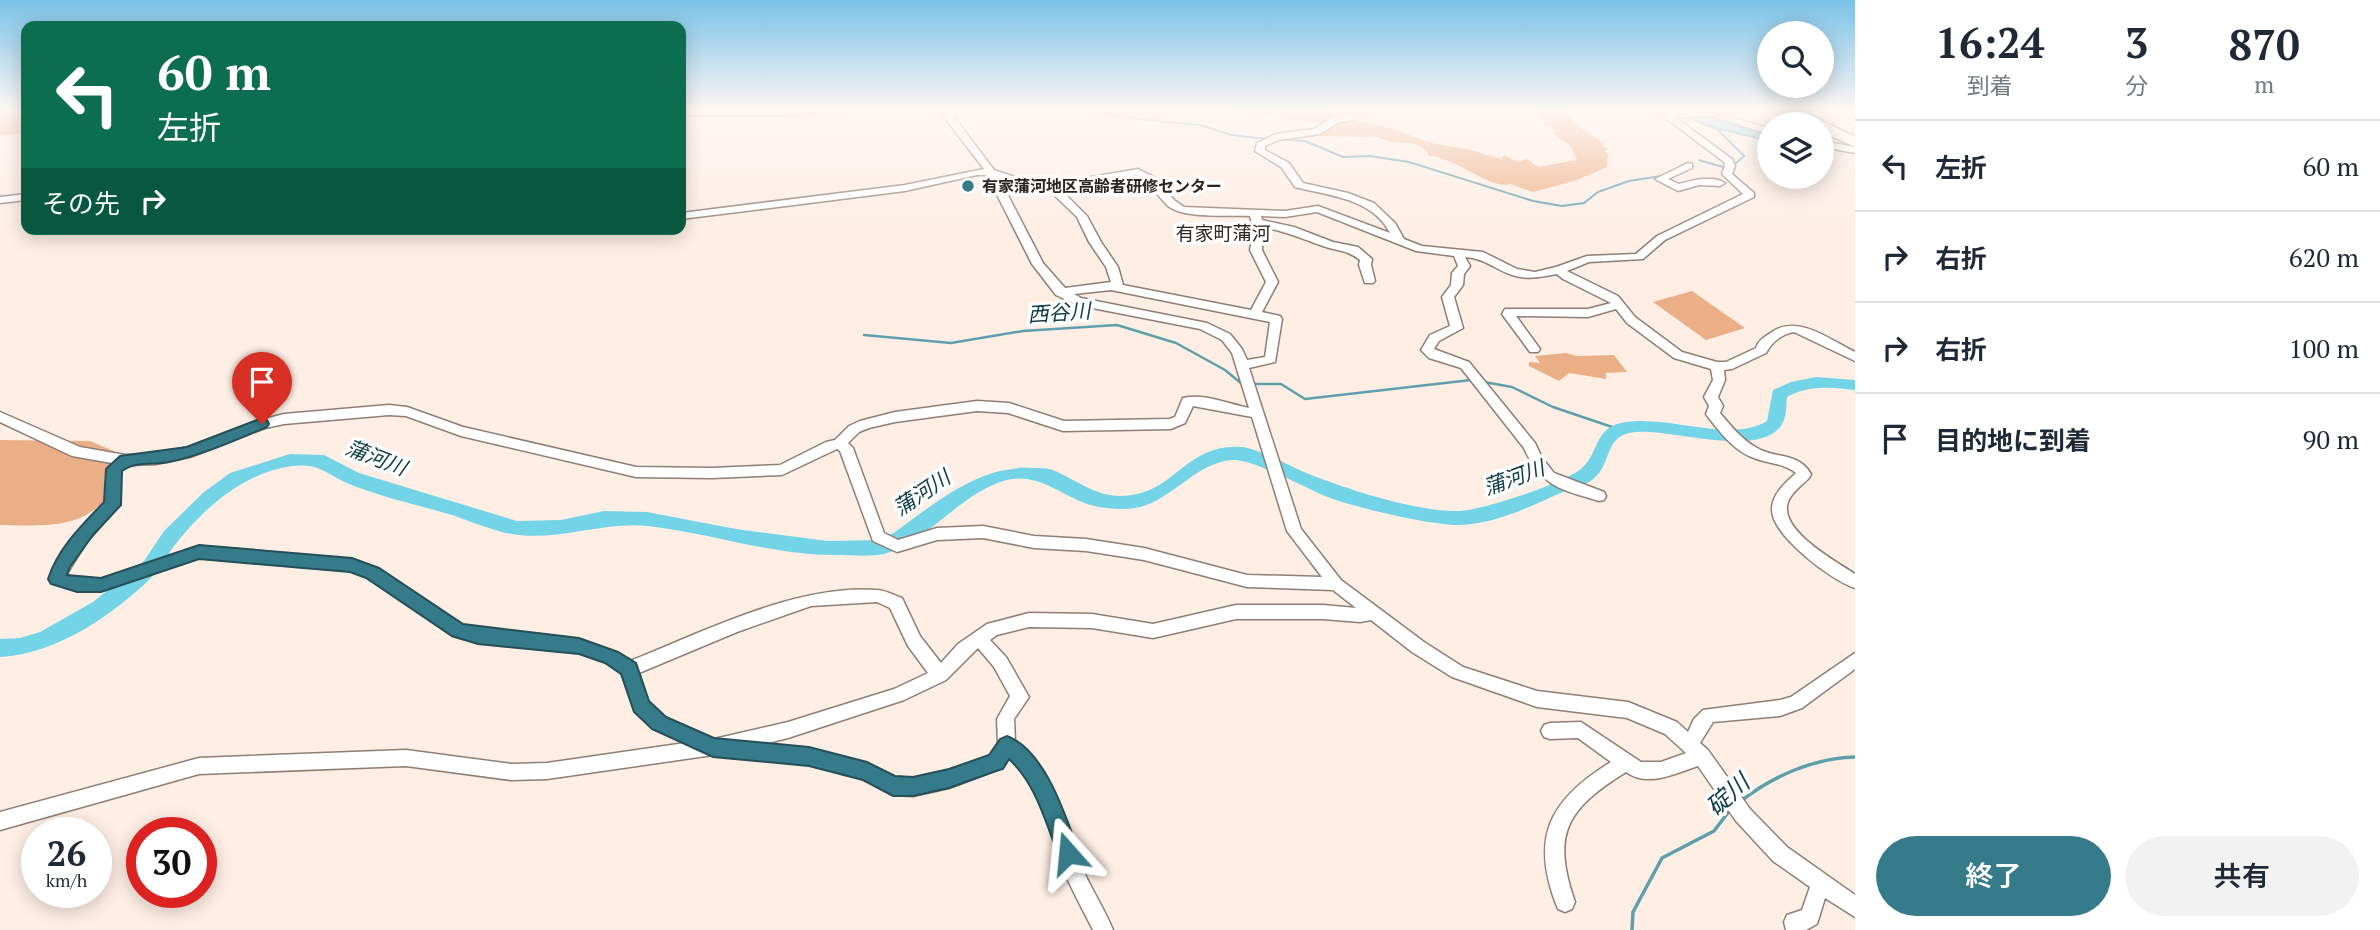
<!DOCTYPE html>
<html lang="ja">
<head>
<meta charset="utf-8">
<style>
	:root { --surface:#fff; --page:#f2f2f3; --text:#1f2937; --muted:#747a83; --line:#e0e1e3; --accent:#367b89 }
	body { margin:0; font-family:"PT Serif","Noto Sans JP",serif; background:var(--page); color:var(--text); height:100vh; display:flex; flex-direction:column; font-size:26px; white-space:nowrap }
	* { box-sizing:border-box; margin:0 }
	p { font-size:23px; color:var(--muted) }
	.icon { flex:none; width:38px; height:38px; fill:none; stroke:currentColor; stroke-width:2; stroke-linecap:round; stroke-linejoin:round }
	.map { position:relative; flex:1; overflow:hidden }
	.sheet { display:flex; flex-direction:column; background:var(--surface); width:525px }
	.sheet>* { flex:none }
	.hud { position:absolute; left:21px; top:21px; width:665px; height:214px; border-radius:14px; box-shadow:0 4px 18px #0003; background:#0b6e4f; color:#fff; overflow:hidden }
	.fabs { position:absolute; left:1757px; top:21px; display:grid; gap:14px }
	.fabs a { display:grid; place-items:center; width:77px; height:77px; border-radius:50%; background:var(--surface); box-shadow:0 4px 18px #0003; font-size:35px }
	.speed { position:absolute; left:21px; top:817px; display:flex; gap:14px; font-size:35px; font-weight:700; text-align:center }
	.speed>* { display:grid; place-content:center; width:91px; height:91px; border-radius:50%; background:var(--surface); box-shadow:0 4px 18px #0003; line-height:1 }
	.speed small { font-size:18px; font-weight:400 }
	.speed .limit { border:10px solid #d22; background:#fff; color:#111 }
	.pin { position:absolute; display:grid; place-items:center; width:60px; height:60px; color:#fff; margin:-72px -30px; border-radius:50% 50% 50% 0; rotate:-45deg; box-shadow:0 0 7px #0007 }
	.pin .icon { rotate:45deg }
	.me { position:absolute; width:77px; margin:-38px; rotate:342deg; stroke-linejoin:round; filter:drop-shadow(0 0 5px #0008) }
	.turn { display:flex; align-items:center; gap:24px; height:147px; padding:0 21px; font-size:32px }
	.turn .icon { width:91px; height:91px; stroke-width:2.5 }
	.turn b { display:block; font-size:49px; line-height:60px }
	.then { display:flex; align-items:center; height:66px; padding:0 21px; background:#0003; gap:14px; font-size:26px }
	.eta { display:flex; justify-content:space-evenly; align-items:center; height:119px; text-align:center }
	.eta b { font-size:42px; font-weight:600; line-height:49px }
	.primary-button { display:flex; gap:14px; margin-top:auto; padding:14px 21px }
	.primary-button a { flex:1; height:80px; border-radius:42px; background:var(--accent); color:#fff; font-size:28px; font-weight:600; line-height:80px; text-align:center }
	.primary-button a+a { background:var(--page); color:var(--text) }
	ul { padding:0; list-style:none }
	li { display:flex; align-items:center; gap:21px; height:91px; padding:0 21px; border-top:2px solid var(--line) }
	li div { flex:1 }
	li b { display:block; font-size:26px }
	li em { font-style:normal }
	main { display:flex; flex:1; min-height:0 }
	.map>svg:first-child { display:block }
</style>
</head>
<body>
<main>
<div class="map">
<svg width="1855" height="930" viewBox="0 0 1855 930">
	<rect width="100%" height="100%" fill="#feeee4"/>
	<!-- green -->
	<path fill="#eaaf87" d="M 0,109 L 26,109 L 26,133 L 0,136 Z
		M 1215,109 L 1304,109 L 1358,114 L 1350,119 L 1394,129 L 1430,143 L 1467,149 L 1501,159 L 1504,155 L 1518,162 L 1527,159 L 1538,167 L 1577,160 L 1571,147 L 1554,134 L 1556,131 L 1537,117 L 1533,109 L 1560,109 L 1583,130 L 1605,143 L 1602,146 L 1608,149 L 1605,151 L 1608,154 L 1607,167 L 1577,180 L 1533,192 L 1510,184 C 1490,190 1458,158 1429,156 C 1420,135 1394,148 1378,137 L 1315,136 L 1333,125 Z
		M 1692,291 L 1745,328 L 1706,340 L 1653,302 Z
		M 1566,353 L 1577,356 L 1614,355 L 1627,372 L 1606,373 L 1606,379 L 1569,373 L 1559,381 L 1529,366 L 1529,362 L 1540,363 L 1535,356 Z
		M 0,440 L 90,441 L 116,452 L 122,470 C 97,530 58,526 0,525 Z"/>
	<!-- water -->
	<path fill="#73d4e7" stroke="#5da0ac" stroke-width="2" d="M 1669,109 L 1697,109 L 1737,126 L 1769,135 L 1769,141 L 1708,126 Z"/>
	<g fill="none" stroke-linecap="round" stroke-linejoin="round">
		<!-- stream-far2 -->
		<path stroke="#5da0ac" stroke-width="2" d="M 1080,109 L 1138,119 L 1200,125 L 1232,135 L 1266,139
			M 681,116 L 787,116 L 857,109
			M 1714,126 L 1744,156 L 1736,163
			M 1279,139 L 1305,141 L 1343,157 L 1370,156 L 1409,162 L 1533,201 L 1562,206 L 1584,203 L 1598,192 L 1629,181 L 1661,176
			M 1699,160 L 1723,167
			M 1674,171 L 1687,163"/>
		<!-- stream-far1 -->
		<path stroke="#5da0ac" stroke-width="2.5" d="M 864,335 L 951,343 L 1023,331 L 1117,325 L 1176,343 L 1225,370 L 1242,384
			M 1484,382 L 1512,387 L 1553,407 L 1618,429
			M 1254,384 L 1281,384 L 1305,399 L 1471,380"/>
		<!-- stream -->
		<path stroke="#5da0ac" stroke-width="3.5" d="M 1741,801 C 1773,776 1814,758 1855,757
			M 1632,930 L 1633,912 L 1662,858 L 1714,831 L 1730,810"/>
		<!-- river -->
		<path fill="#73d4e7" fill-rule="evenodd" d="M 1816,377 L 1855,380 L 1855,390 C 1832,387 1808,385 1787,397 C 1786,406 1787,417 1781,426 C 1759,458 1671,429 1637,432 C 1602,434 1614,464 1592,480 C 1585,485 1573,488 1565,491 C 1531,506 1498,523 1461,525 C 1433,526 1352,507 1325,496 C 1303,487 1253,459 1233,460 C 1192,462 1169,508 1126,509 C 1113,509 1099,508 1087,504 C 1059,494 1036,471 1003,481 C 959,495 926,543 884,554 C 870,557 850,555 835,555 C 771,555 710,533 648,526 C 604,521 563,540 519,535 C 497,533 473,522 452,515 C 418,505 380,497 347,483 C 325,473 319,463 292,466 C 246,472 206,506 178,541 C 169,551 164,564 155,574 C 115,614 57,654 0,657 L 0,639 L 20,638 L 40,632 L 93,602 L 144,561 L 164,531 L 204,492 L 230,473 L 290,454 L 324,455 L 359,473 L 517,521 L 561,520 L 604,511 L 647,512 L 736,529 L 828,541 L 880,540 L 892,534 C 935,504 977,465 1032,468 C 1039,468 1047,468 1053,470 C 1083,483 1101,502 1137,494 C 1176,486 1191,443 1241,447 C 1258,448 1288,465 1304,472 C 1343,488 1416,512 1458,511 C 1481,511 1565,483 1582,468 C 1599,453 1594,429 1621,423 C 1665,413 1731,444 1767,421 L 1773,390 L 1791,382 Z"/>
		<defs>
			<path id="minor" d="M 938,109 L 948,109 L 994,170 L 1033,183 L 1057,183 L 1138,169 L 1154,177 L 1174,200 L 1184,207 L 1285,211 L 1318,206 L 1390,233 C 1372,198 1330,196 1295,187 L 1281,167 L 1255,151 L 1257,143 L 1276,134 L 1314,129 L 1333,117 L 1352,114 L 1355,112 L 1352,109 L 1362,109 L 1365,113 L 1358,119 L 1339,122 L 1320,134 L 1278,140 L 1265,146 L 1265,150 L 1289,163 L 1303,183 L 1348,193 L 1374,203 L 1395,223 L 1404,239 L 1422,246 L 1483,252 L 1517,269 L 1535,272 L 1556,267 L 1587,256 L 1636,254 L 1657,236 L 1743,194 L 1722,174 L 1725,166 L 1724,162 L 1654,109 L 1668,111 L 1711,109 L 1732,118 L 1769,128 L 1769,134 L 1712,116 L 1675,117 L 1732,159 L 1735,166 L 1732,174 L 1754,193 L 1754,197 L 1665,240 L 1643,259 L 1589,262 L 1567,271 L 1618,296 L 1635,317 L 1682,352 L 1717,362 L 1726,362 L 1756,348 C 1759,339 1765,337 1772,332 C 1798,314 1830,340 1855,352 L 1855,361 L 1794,332 C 1782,334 1772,342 1766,353 L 1732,369 L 1724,370 L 1725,380 L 1718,397 L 1723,406 L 1720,413 C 1731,426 1742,440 1757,448 C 1776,459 1798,452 1811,474 L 1809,478 C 1802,485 1791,493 1788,502 C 1778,530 1836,561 1855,574 L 1855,588 C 1832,581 1771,535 1772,509 C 1772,494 1786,482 1796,473 C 1784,463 1769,464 1754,458 C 1734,451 1721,433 1708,417 L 1706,414 L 1709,406 L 1704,397 L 1713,380 L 1711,369 L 1674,358 L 1627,323 L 1616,309 L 1588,317 L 1516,316 L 1540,349 L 1538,352 L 1530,352 L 1502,314 L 1505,309 L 1588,309 L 1611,303 L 1563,279 L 1557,274 C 1541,277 1528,280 1512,275 C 1494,269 1487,259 1465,257 L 1470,266 L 1464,274 L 1463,285 L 1454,297 L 1463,328 L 1439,341 L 1434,349 L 1469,362 L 1535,443 L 1542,458 L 1554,473 L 1604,492 L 1606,496 L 1604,500 L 1599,501 C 1562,490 1540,486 1524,448 L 1461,368 L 1429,358 L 1421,350 L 1430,335 L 1450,326 L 1442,297 L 1451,285 L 1452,273 L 1458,266 L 1454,256 L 1416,251 L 1317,212 L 1285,217 L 1261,216 L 1262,220 L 1294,227 L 1333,242 L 1358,247 L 1372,259 L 1371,265 L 1375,281 L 1373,283 L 1365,283 L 1359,265 L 1360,260 C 1348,250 1337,251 1323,246 C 1303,239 1285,231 1263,227 L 1262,250 L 1278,282 L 1262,312 L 1280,316 L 1282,319 L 1275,362 L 1249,368 L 1301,529 L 1341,580 L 1424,642 L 1463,667 L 1537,691 L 1628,702 L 1677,722 L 1688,732 L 1694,719 L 1703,710 L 1780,700 L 1791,697 L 1855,653 L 1855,669 L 1802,708 L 1780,716 L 1713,722 L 1700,743 L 1708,750 L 1750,809 L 1787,847 L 1855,895 L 1855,917 L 1825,898 L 1817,924 L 1806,930 L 1786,930 L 1784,922 L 1787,915 L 1802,910 L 1810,887 L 1773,861 L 1736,821 L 1698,766 C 1676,773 1648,788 1626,772 C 1567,809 1551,833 1575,902 L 1572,909 L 1565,912 L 1558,909 C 1529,838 1549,800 1611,762 L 1578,738 L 1550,739 L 1544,737 L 1541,731 L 1544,725 L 1550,723 L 1581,722 L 1641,762 L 1661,762 L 1686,753 L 1665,734 L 1627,718 L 1537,707 L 1452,677 L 1412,652 L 1371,620 L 1360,622 L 1323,619 L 1236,619 L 1153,638 L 1092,628 L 1029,627 L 997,635 L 990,640 L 1006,657 L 1029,697 L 1014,719 L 1015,741 C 1055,777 1063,825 1084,872 C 1093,892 1105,910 1113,930 L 1093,930 C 1084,912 1074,894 1066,876 C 1049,835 1043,789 1009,758 L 1002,768 L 949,788 L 913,796 L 893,795 L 863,779 L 809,764 L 713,755 L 547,779 L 511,780 L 406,766 L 199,774 L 0,830 L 0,812 L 199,758 L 406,750 L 511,764 L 547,763 L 685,743 L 653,729 L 635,711 L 622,673 L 605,662 L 579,653 L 478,643 L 453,636 L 368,577 L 350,571 L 199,558 L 101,591 L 77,591 L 52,583 L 49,579 L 68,544 L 105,503 L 107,469 L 112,463 L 72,456 L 0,422 L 0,412 L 80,447 L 125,455 L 156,454 L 188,447 L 257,421 L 284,414 L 389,405 L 407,407 L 463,427 L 636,467 L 712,468 L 780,465 L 826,442 L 835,440 L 849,426 L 860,421 L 895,412 L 977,401 L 1009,403 L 1064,421 L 1169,419 L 1175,417 L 1183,398 C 1205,393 1228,404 1249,408 L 1232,353 L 1222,340 L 1200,329 L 1077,305 L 1056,295 L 1032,264 L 987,175 L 977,175 L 905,191 L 681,219 L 681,213 L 905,185 L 984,169 ZM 1137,175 C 1151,182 1157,196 1168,206 C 1184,219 1229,215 1250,216 L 1254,231 L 1250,250 L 1266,282 L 1251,310 L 1123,285 L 1118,267 L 1101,242 L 1087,216 L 1060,189 ZM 999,178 L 1032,189 L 1048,189 L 1077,217 L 1089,242 L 1106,267 L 1111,282 L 1065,288 L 1043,263 ZM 1111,290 L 1270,322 L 1265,357 L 1247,360 L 1242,349 L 1230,334 L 1207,323 L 1081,298 L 1074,294 ZM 1193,406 L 1252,417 L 1287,531 L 1322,577 L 1247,575 L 1144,548 L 1086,539 L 1034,536 L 983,526 L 937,528 L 898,540 L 884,533 L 853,448 L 848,443 L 859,432 L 869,428 L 895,422 L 977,411 L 1008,413 L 1063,431 L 1171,429 L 1185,423 ZM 389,415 L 406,416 L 461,436 L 636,477 L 712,478 L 782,475 L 837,449 L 840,451 L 873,541 L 897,552 L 937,540 L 983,538 L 1034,548 L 1086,551 L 1144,560 L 1247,587 L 1333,590 L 1356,608 L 1323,605 L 1236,605 L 1153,624 L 1092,614 L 1029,613 L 987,624 L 958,644 L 941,663 L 920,636 L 902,598 C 894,595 885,590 876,590 C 797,584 703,632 630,661 C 586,632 529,634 478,629 L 463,625 L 378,569 L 351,559 L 199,546 L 101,579 L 77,579 L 66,575 L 86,543 L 119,505 L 121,471 L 128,465 L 156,464 L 190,457 L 265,428 L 284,424 ZM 877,602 L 890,608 L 908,646 L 928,673 L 894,689 L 788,722 L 714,739 L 665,717 L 648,702 L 639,673 L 737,632 L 811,606 ZM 978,648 L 994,667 L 1010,696 L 997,719 L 998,744 L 990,756 L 949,770 L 913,778 L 895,777 L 867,764 L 809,748 L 764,744 L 788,738 L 904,700 L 946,680 Z
				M 1822,141 L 1855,147 L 1855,153 L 1822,147 Z
				M 1688,163 L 1692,164 L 1692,168 L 1668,179 L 1679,184 C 1693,180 1712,175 1725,183 L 1720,186 L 1699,185 L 1678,191 L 1655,179 Z
				M 26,194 L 26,200 L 0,203 L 0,197 Z
				M 357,229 L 405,229 L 400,232 L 362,232 Z"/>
			<path id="highway" d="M 1781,109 L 1799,109 L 1855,137 L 1855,147 L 1822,132 L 1822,124 L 1807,124 Z"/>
		</defs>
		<!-- minor casing -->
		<use href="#minor" stroke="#8d7f76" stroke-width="3"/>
		<!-- highway casing -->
		<use href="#highway" stroke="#8d7f76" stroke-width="3"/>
		<!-- minor -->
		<use href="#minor" fill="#fff" fill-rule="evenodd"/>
		<!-- highway -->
		<use href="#highway" fill="#fff" fill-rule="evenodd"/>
	</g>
	<!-- sky -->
	<linearGradient id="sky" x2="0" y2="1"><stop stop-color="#79c1e8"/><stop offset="0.46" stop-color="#fff7f3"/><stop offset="1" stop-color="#fff7f3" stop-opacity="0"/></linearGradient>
	<rect width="1855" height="239" fill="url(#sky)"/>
	<!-- route -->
	<path fill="#367b89" stroke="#235059" stroke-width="2" d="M 262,418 L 267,420 L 269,424 L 267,427 C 235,440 203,455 169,462 C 154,465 134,461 122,471 L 121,505 L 93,535 L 70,567 L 67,575 L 101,578 L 199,545 L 352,558 L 379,568 L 463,624 L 579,638 L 618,652 L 636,663 L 649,701 L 666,717 L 714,738 L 809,747 L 867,762 L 895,776 L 913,777 L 949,769 L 989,755 L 1000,739 L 1007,736 C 1046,751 1066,817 1079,853 L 1076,860 L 1068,864 L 1061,860 C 1046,826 1038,786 1009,759 L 1003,769 L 996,771 L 949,788 L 913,796 L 893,796 L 863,780 L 809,766 L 713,757 L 652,729 L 634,712 L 621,674 L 605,663 L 579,654 L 478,644 L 452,636 L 366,578 L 350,572 L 199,559 L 101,592 L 77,592 L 51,584 L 48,579 C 58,548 82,525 104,502 L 106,469 L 120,456 L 187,447 Z"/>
	<!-- markers -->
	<circle fill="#367b89" stroke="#fefefe" stroke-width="2.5" cx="968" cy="186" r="7"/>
	<g text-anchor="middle" stroke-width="7" stroke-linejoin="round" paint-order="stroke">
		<!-- far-poi labels -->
		<g font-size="16" font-weight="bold" fill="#2b2622" stroke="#fefefe" text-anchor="start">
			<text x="982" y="192">有家蒲河地区高齢者研修センター</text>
		</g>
		<!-- far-quarter labels -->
		<g font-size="19" fill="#2b2622" stroke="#fefefe">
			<text x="1223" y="240">有家町蒲河</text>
		</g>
		<!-- water labels -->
		<g font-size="21" font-style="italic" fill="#0d3c44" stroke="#fefefe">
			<text transform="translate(1059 313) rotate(-4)" y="7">西谷川</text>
			<text transform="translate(376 458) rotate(21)" y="7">蒲河川</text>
			<text transform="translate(1514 478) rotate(-20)" y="7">蒲河川</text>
			<text transform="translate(922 493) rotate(-34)" y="7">蒲河川</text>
		</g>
		<!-- near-water labels -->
		<g font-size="24" font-style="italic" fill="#0d3c44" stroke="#fefefe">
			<text transform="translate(1728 795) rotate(-42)" y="8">碇川</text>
		</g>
	</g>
</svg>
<div class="fabs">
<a><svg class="icon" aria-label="search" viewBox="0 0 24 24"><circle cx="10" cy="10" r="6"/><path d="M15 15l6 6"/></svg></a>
<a><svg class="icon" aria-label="layers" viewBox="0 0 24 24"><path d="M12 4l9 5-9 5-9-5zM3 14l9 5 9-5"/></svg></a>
</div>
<div class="speed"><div>26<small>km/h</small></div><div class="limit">30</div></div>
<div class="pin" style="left:262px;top:424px;background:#d93025"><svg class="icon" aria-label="arrive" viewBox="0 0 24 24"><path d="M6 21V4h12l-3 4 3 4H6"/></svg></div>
<svg class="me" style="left:1068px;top:853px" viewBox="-20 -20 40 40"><path d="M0-17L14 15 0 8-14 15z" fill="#367b89" stroke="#fff" stroke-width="4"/></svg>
<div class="hud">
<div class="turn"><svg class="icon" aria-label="left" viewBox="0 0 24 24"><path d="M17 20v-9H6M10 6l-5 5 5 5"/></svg><div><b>60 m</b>左折</div></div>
<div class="then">その先<svg class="icon" aria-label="right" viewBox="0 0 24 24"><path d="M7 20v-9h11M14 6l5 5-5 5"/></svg></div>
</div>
</div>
<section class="sheet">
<div class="eta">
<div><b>16:24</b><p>到着</p></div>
<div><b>3</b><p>分</p></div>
<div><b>870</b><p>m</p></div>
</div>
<ul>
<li><svg class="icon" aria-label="left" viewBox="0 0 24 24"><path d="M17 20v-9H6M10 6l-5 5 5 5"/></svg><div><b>左折</b></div><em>60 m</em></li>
<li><svg class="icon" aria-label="right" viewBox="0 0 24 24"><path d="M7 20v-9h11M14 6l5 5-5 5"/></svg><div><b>右折</b></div><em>620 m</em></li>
<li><svg class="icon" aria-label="right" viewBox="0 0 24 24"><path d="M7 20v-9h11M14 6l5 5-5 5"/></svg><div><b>右折</b></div><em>100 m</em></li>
<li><svg class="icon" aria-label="arrive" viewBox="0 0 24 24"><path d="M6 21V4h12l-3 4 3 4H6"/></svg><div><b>目的地に到着</b></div><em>90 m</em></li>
</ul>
<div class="primary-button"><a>終了</a><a>共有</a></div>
</section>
</main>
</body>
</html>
